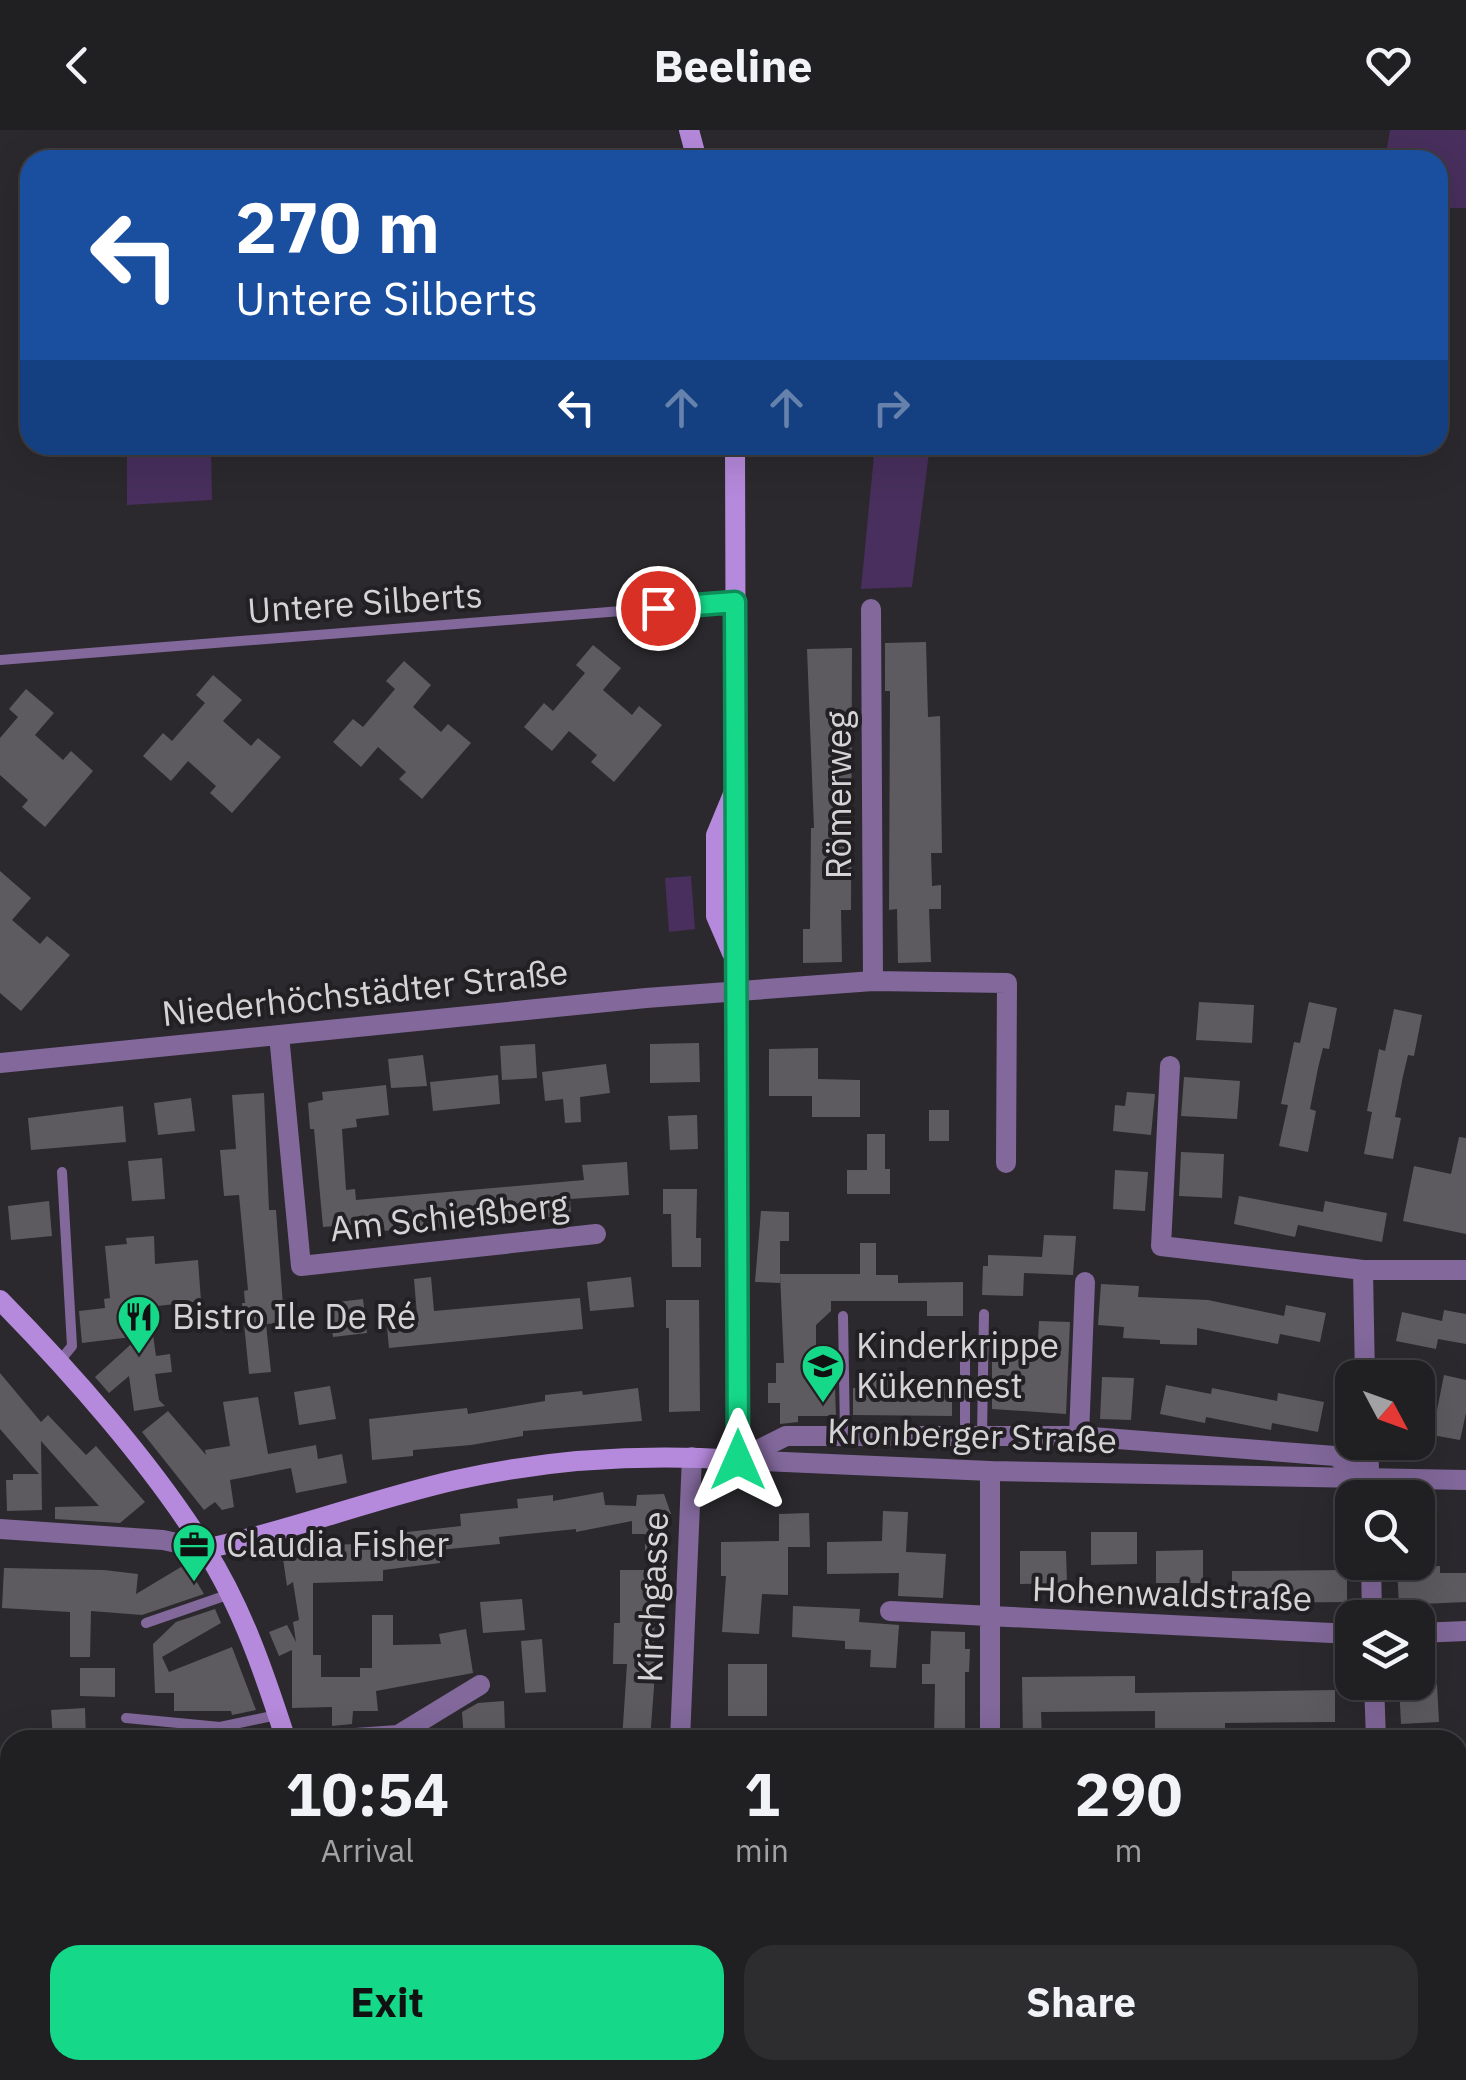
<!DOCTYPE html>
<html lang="en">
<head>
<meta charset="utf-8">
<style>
	:root { --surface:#201f22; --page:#2d2c2f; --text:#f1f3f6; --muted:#a2a2a5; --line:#3d3d40; --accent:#15d989 }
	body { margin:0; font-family:"IBM Plex Sans",sans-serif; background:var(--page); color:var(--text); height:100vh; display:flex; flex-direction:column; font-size:38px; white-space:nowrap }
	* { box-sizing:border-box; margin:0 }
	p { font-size:32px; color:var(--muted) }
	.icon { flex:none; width:55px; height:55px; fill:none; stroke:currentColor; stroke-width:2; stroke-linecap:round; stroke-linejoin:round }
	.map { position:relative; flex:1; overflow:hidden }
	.details { position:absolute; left:0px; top:1600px; width:1468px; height:350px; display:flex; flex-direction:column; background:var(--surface); border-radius:30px 30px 0 0; box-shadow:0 10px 40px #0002,0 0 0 2px var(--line) }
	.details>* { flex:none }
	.banner { position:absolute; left:20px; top:20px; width:1428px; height:305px; border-radius:30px; box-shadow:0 10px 40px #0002,0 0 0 2px var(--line); background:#1a4fa0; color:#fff; overflow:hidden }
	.needle { width:65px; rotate:131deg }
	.buttons { position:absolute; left:1335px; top:1230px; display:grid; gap:20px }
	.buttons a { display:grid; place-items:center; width:100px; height:100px; border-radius:20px; background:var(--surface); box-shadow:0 10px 40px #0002,0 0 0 2px var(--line); font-size:50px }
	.pin { position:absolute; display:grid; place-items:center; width:85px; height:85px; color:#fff; margin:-42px; border:5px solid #fff; border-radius:50%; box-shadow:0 2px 10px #0007 }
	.me { position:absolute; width:110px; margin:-55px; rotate:0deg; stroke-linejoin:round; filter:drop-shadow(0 0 8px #0008) }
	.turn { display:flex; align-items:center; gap:35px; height:210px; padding:0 50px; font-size:45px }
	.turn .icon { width:130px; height:130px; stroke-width:2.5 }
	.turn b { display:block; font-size:70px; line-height:85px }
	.lanes { display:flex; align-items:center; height:95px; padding:0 50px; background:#0003; justify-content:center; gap:50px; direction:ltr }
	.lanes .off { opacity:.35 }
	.eta { display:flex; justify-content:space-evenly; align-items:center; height:170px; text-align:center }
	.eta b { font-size:60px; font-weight:700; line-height:70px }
	.action { display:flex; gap:20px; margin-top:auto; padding:20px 50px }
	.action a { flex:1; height:115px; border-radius:30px; background:var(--accent); color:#111; font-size:40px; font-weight:700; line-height:115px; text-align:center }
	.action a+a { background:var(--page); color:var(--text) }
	header { display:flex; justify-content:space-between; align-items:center; height:130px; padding:0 50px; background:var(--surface); font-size:45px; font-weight:700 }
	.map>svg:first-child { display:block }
</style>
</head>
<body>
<header><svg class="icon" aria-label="back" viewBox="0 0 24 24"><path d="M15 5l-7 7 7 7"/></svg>Beeline<svg class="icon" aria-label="heart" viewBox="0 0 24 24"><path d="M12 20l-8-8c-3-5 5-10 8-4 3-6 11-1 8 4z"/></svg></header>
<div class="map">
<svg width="1466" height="1950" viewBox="0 0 1466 1950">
	<rect width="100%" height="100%" fill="#2b292d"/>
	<!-- green -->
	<path fill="#482f5d" d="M 1390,0 L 1466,0 L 1466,78 L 1438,78 L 1438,30 L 1385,30 Z
		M 127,315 L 211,315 L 212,370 L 127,375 Z
		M 875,315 L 930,315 L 912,457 L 861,459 Z
		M 691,746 L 695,799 L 669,802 L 665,748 Z"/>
	<!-- building -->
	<path fill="#5d5b60" d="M 926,512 L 928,587 L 940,586 L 942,723 L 931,723 L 932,756 L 941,755 L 941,779 L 929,779 L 931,832 L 898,833 L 897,779 L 889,780 L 890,561 L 885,561 L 885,513 Z
		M 593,515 L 621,538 L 603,560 L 632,585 L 639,576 L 662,595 L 614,652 L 591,632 L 597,625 L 569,601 L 552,621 L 524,597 L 544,573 L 553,581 L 585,543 L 576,535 Z
		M 852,518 L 851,780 L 841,780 L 842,832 L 803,833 L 803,799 L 810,799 L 811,698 L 814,698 L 807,519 Z
		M 404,531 L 431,555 L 413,577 L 441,602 L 448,594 L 471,613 L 422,669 L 399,649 L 406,642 L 378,617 L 361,637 L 333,612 L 353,589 L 363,597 L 395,559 L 386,551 Z
		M 213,545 L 242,570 L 223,591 L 251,616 L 258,608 L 281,627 L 232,683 L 210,663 L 216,656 L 188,631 L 171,651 L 143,626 L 163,603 L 172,611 L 205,573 L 196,565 Z
		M 26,559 L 54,583 L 35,605 L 63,630 L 71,621 L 93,641 L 45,697 L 22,677 L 28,670 L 0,645 L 0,608 L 18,587 L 9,579 Z
		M 0,741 L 31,768 L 12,790 L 40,814 L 47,806 L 70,825 L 21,881 L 0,863 Z
		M 1199,872 L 1254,875 L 1252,913 L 1196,910 Z
		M 1309,872 L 1337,878 L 1329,919 L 1323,918 L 1318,938 L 1310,979 L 1316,981 L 1308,1022 L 1279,1016 L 1288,975 L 1281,974 L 1294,912 L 1300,913 Z
		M 1394,879 L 1422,885 L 1414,926 L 1408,925 L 1403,946 L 1395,987 L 1401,988 L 1393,1029 L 1364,1024 L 1372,982 L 1367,981 L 1375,940 L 1379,919 L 1385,921 Z
		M 699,913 L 700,952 L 650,953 L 650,914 Z
		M 535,914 L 537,948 L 502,950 L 500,916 Z
		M 818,918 L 818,949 L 860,950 L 860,987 L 812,987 L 812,966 L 769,966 L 769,919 Z
		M 423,925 L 427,956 L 391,958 L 388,929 Z
		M 606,934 L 610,963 L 580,967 L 581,992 L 565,993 L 563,969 L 545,971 L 542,942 Z
		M 498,945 L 500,974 L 433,981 L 430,952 Z
		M 1184,947 L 1240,951 L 1237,989 L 1181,986 Z
		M 386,955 L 389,985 L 356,989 L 357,997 L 342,999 L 346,1060 L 355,1059 L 356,1070 L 584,1050 L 582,1035 L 627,1032 L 629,1065 L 570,1069 L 571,1085 L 418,1100 L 374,1101 L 373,1093 L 323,1097 L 314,999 L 310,999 L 308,973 L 323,970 L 322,962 Z
		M 1127,962 L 1155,964 L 1151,1005 L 1113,1001 L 1115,975 L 1125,976 Z
		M 264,963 L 269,1080 L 276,1080 L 283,1176 L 280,1176 L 282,1193 L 266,1194 L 271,1242 L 249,1244 L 242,1173 L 245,1173 L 244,1161 L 248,1160 L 239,1065 L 224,1066 L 220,1020 L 236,1019 L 232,965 Z
		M 191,968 L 195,1001 L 158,1005 L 154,973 Z
		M 123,976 L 126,1012 L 31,1020 L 28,988 Z
		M 929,980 L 949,980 L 949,1011 L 929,1011 Z
		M 697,985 L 698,1019 L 670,1020 L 668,986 Z
		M 867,1004 L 885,1004 L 885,1039 L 890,1039 L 890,1064 L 847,1064 L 847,1040 L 867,1040 Z
		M 1459,1007 L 1466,1008 L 1466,1104 L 1403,1091 L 1414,1036 L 1451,1044 Z
		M 1181,1022 L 1224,1024 L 1222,1068 L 1179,1066 Z
		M 162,1028 L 165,1069 L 132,1071 L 128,1031 Z
		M 1115,1040 L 1148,1042 L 1145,1081 L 1113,1079 Z
		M 663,1059 L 697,1059 L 696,1108 L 701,1108 L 701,1137 L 672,1137 L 671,1084 L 663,1084 Z
		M 1239,1066 L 1323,1082 L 1325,1071 L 1387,1083 L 1382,1112 L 1298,1095 L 1295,1107 L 1234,1094 Z
		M 49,1071 L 52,1106 L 11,1110 L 8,1076 Z
		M 761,1081 L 789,1082 L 789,1111 L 780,1111 L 780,1153 L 755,1152 Z
		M 1044,1105 L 1076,1106 L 1073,1145 L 1024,1143 L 1023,1166 L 982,1165 L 983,1136 L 988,1136 L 988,1125 L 1042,1127 Z
		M 154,1106 L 155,1134 L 198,1130 L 201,1171 L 149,1177 L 156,1226 L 170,1224 L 172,1242 L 155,1244 L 159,1270 L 165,1276 L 134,1281 L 129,1246 L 109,1263 L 95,1247 L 140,1206 L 82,1213 L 79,1181 L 105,1178 L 104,1169 L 110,1168 L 105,1116 L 127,1114 L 126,1108 Z
		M 860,1113 L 876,1113 L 876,1145 L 898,1145 L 898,1153 L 963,1152 L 963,1186 L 927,1186 L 927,1171 L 831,1171 L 831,1181 L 816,1195 L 816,1258 L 835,1258 L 836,1286 L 798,1286 L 798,1292 L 780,1294 L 780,1273 L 768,1273 L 768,1253 L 776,1253 L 776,1233 L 784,1233 L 780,1144 L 860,1144 Z
		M 431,1147 L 434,1181 L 580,1168 L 583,1199 L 389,1218 L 386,1187 L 417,1185 L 414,1149 Z
		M 631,1147 L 634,1177 L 590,1181 L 587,1152 Z
		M 1101,1154 L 1139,1156 L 1138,1167 L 1208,1170 L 1284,1186 L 1286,1175 L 1326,1183 L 1320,1212 L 1280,1204 L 1278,1214 L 1197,1198 L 1197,1215 L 1160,1214 L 1160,1210 L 1123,1208 L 1124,1197 L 1098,1195 Z
		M 363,1169 L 367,1203 L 333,1207 L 329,1173 Z
		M 666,1170 L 699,1170 L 700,1281 L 669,1282 L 669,1198 L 666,1198 Z
		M 1444,1180 L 1466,1184 L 1466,1214 L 1438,1209 L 1436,1219 L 1396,1211 L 1402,1182 L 1442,1191 Z
		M 1039,1191 L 1070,1192 L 1066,1284 L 992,1279 L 992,1228 L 1037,1228 Z
		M 0,1243 L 41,1292 L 48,1285 L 86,1325 L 96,1316 L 145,1372 L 120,1393 L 55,1389 L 55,1377 L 99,1376 L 41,1311 L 42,1380 L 7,1381 L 6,1350 L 13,1350 L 13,1344 L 39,1344 L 0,1299 Z
		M 1444,1245 L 1466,1250 L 1466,1283 L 1460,1310 L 1432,1305 Z
		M 863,1247 L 952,1250 L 952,1286 L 853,1285 L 853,1258 L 863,1258 Z
		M 1102,1247 L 1134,1248 L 1131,1290 L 1100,1289 Z
		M 1166,1255 L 1211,1264 L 1212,1258 L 1277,1271 L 1278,1263 L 1324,1272 L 1318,1302 L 1272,1293 L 1271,1300 L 1206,1287 L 1205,1293 L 1160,1284 Z
		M 330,1256 L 336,1289 L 299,1295 L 294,1262 Z
		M 638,1258 L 642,1291 L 523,1301 L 523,1306 L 471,1315 L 413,1320 L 413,1326 L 372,1330 L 369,1289 L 467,1278 L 468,1284 L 545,1271 L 545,1265 L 582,1261 L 583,1265 Z
		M 258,1267 L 268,1324 L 316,1315 L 318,1329 L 342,1324 L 347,1353 L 296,1363 L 291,1338 L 230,1350 L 234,1377 L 222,1380 L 215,1372 L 204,1380 L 142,1302 L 168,1281 L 206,1325 L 205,1320 L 230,1316 L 223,1272 Z
		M 603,1362 L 605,1375 L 636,1376 L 637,1365 L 664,1364 L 671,1384 L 667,1384 L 667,1429 L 645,1429 L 645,1404 L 632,1404 L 632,1391 L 576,1402 L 576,1399 L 499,1407 L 500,1414 L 439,1420 L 440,1433 L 383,1440 L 383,1451 L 313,1453 L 313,1525 L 321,1525 L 321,1547 L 360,1547 L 360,1538 L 372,1538 L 372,1485 L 393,1485 L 393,1515 L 441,1514 L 439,1504 L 466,1499 L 473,1543 L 376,1561 L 378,1581 L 353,1581 L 352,1594 L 332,1596 L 332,1577 L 292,1578 L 292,1520 L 279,1526 L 269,1502 L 287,1495 L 296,1512 L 293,1492 L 299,1490 L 293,1452 L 287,1456 L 282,1422 L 321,1415 L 398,1413 L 398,1403 L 461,1396 L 460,1384 L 518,1378 L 517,1369 L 553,1365 L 553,1371 Z
		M 883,1381 L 908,1382 L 906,1422 L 946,1424 L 943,1468 L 898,1466 L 899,1443 L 827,1444 L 827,1412 L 882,1411 Z
		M 809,1383 L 810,1417 L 788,1417 L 788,1465 L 762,1464 L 759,1504 L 722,1502 L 726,1446 L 721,1446 L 721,1412 L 779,1411 L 779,1384 Z
		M 1091,1402 L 1137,1402 L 1137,1434 L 1091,1435 Z
		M 1203,1420 L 1203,1453 L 1156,1453 L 1156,1421 Z
		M 1020,1421 L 1066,1421 L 1067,1453 L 1020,1454 Z
		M 186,1434 L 204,1464 L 142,1485 L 91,1481 L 90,1527 L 70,1527 L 70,1482 L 2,1478 L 4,1438 L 104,1440 L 138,1444 L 136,1464 Z
		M 1440,1436 L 1440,1443 L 1466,1443 L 1466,1472 L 1399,1475 L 1397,1438 Z
		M 620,1440 L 655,1440 L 654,1557 L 650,1610 L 622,1610 L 627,1534 L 613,1534 L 614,1493 L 620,1493 Z
		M 1347,1440 L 1347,1472 L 1232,1473 L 1232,1441 Z
		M 522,1469 L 525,1500 L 483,1503 L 480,1472 Z
		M 793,1476 L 860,1479 L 859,1492 L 899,1495 L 896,1538 L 870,1537 L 871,1520 L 845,1519 L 845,1511 L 792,1507 Z
		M 215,1479 L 221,1493 L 162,1527 L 169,1542 L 232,1517 L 256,1580 L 232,1585 L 231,1581 L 174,1581 L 174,1563 L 155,1563 L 153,1514 L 176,1492 Z
		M 931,1501 L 965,1502 L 965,1519 L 970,1519 L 969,1542 L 965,1542 L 965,1609 L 934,1609 L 935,1554 L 922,1554 L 922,1534 L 930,1534 Z
		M 542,1509 L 546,1562 L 525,1563 L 521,1511 Z
		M 728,1534 L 767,1534 L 767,1586 L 728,1586 Z
		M 80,1538 L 115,1538 L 115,1567 L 80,1566 Z
		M 1135,1546 L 1135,1563 L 1335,1560 L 1335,1592 L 1225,1593 L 1225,1610 L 1206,1610 L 1207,1599 L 1155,1599 L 1155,1581 L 1041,1582 L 1042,1610 L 1023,1610 L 1022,1547 Z
		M 1437,1554 L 1439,1592 L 1401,1594 L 1399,1555 Z
		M 504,1571 L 505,1601 L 486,1602 L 488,1610 L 464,1610 L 462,1582 L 478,1573 Z
		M 85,1578 L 86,1610 L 53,1610 L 51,1580 Z"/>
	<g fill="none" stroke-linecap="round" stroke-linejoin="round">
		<!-- service -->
		<path stroke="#82689b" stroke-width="10" d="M 0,530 L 735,472
			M 843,1186 L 845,1305
			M 965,1217 L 965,1305
			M 59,1232 L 72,1216 L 62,1042
			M 982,1305 L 984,1184
			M 146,1493 L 230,1464
			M 126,1588 L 220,1597 L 277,1585"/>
		<!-- minor -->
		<path stroke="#82689b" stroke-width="20" d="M 871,479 L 873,851
			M 279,905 L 301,1136 L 596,1104
			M 0,933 L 646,868 L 873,851 L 1007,853 L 1006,1033
			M 1170,936 L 1161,1116 L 1363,1140 L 1466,1140
			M 1363,1140 L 1365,1248
			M 1079,1306 L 1085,1152
			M 1368,1312 L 1370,1368
			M 738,1330 L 786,1306 L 1079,1306 L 1335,1326 L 1369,1348
			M 990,1341 L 990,1610
			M 0,1399 L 163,1410 L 205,1419
			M 1371,1432 L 1372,1488
			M 890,1481 L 1352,1504
			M 1418,1503 L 1466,1501
			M 1374,1552 L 1376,1610
			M 327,1610 L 398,1605 L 480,1555
			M 680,1610 L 692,1327
			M 1458,1678 L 1466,1678
			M 1458,1893 L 1466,1893
			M 551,1940 L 562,1950
			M 1386,1940 L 1386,1950
			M 189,1950 L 193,1940"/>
		<!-- tertiary -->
		<path stroke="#82689b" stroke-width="20" d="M 738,1330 L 990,1341 L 1466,1350"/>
		<!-- secondary -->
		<path stroke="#b589db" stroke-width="20" d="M 689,0 L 697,30
			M 732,823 L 716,786 L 716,705 L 733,664
			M 0,1170 C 71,1242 152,1334 205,1419 C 242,1477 265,1545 286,1610
			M 205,1419 C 290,1401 372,1369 456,1350 C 548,1329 645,1324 738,1330 L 735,315
			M 331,1950 L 332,1940"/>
	</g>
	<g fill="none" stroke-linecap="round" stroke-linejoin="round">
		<defs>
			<path id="route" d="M 658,478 L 735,472 L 738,1330"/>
		</defs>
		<!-- route casing -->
		<use href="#route" stroke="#0e8d59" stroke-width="25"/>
		<!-- route -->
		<use href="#route" stroke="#15d989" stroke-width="18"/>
	</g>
	<!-- icons -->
	<defs>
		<symbol id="restaurant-pin" viewBox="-11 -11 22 30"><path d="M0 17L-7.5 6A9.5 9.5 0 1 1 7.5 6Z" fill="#15d989" stroke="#222023"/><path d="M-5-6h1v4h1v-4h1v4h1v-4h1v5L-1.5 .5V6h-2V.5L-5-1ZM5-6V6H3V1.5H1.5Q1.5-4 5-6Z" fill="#111"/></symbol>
		<symbol id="school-pin" viewBox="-11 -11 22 30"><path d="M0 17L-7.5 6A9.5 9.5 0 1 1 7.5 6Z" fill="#15d989" stroke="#222023"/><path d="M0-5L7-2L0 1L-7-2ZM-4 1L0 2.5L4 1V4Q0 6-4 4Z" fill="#111"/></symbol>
		<symbol id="office-pin" viewBox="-11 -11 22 30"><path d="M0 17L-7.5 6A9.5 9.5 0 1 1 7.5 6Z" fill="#15d989" stroke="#222023"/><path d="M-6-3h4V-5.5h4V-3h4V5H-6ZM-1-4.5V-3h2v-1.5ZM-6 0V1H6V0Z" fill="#111"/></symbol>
	</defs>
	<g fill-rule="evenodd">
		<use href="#restaurant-pin" x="114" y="1162" width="50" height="68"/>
		<use href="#school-pin" x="798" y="1211" width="50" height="68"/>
		<use href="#office-pin" x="169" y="1390" width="50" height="68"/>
	</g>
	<g text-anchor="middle" stroke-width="8" stroke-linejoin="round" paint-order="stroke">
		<!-- street labels -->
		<g font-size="35" fill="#d4d3d5" stroke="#222023">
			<text transform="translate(365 473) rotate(-4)" y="12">Untere Silberts</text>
			<text transform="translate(839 665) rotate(-90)" y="12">Römerweg</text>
			<text transform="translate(365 863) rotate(-6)" y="12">Niederhöchstädter Straße</text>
			<text transform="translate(449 1087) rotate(-6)" y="12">Am Schießberg</text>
			<text transform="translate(972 1306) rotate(2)" y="12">Kronberger Straße</text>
			<text transform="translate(1172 1464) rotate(2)" y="12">Hohenwaldstraße</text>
			<text transform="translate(653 1467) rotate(-88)" y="12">Kirchgasse</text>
		</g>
		<!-- poi labels -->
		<g font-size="35" fill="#d4d3d5" stroke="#222023" text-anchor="start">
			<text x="172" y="1199">Bistro Ile De Ré</text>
			<text x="856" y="1228">Kinderkrippe<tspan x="856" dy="40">Kükennest</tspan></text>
			<text x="226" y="1427">Claudia Fisher</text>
		</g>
	</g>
</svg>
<div class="buttons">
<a><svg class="needle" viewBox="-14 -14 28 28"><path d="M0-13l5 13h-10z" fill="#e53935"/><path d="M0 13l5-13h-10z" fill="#a2a2a5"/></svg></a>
<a><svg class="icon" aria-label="search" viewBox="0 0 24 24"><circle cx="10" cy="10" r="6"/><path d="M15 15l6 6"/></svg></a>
<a><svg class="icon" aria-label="layers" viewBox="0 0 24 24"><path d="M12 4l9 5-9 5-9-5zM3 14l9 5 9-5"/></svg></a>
</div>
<div class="pin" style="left:658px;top:478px;background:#d93025"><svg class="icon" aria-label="arrive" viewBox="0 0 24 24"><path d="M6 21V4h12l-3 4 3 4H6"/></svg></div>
<svg class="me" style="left:738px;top:1330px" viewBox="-20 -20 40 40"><path d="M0-17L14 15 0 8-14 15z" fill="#15d989" stroke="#fff" stroke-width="4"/></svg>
<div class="banner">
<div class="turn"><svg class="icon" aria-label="left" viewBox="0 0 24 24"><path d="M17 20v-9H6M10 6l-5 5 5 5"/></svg><div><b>270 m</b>Untere Silberts</div></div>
<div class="lanes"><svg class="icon" aria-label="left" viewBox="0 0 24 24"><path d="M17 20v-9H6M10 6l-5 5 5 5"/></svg><svg class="icon off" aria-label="ahead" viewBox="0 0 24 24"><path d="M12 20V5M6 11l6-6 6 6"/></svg><svg class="icon off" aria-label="ahead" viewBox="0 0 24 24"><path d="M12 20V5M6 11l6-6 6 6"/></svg><svg class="icon off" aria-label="right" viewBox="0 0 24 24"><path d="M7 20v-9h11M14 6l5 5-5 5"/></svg></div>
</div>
<section class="details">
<div class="eta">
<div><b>10:54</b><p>Arrival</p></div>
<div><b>1</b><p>min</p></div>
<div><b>290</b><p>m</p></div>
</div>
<div class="action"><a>Exit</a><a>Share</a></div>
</section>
</div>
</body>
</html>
